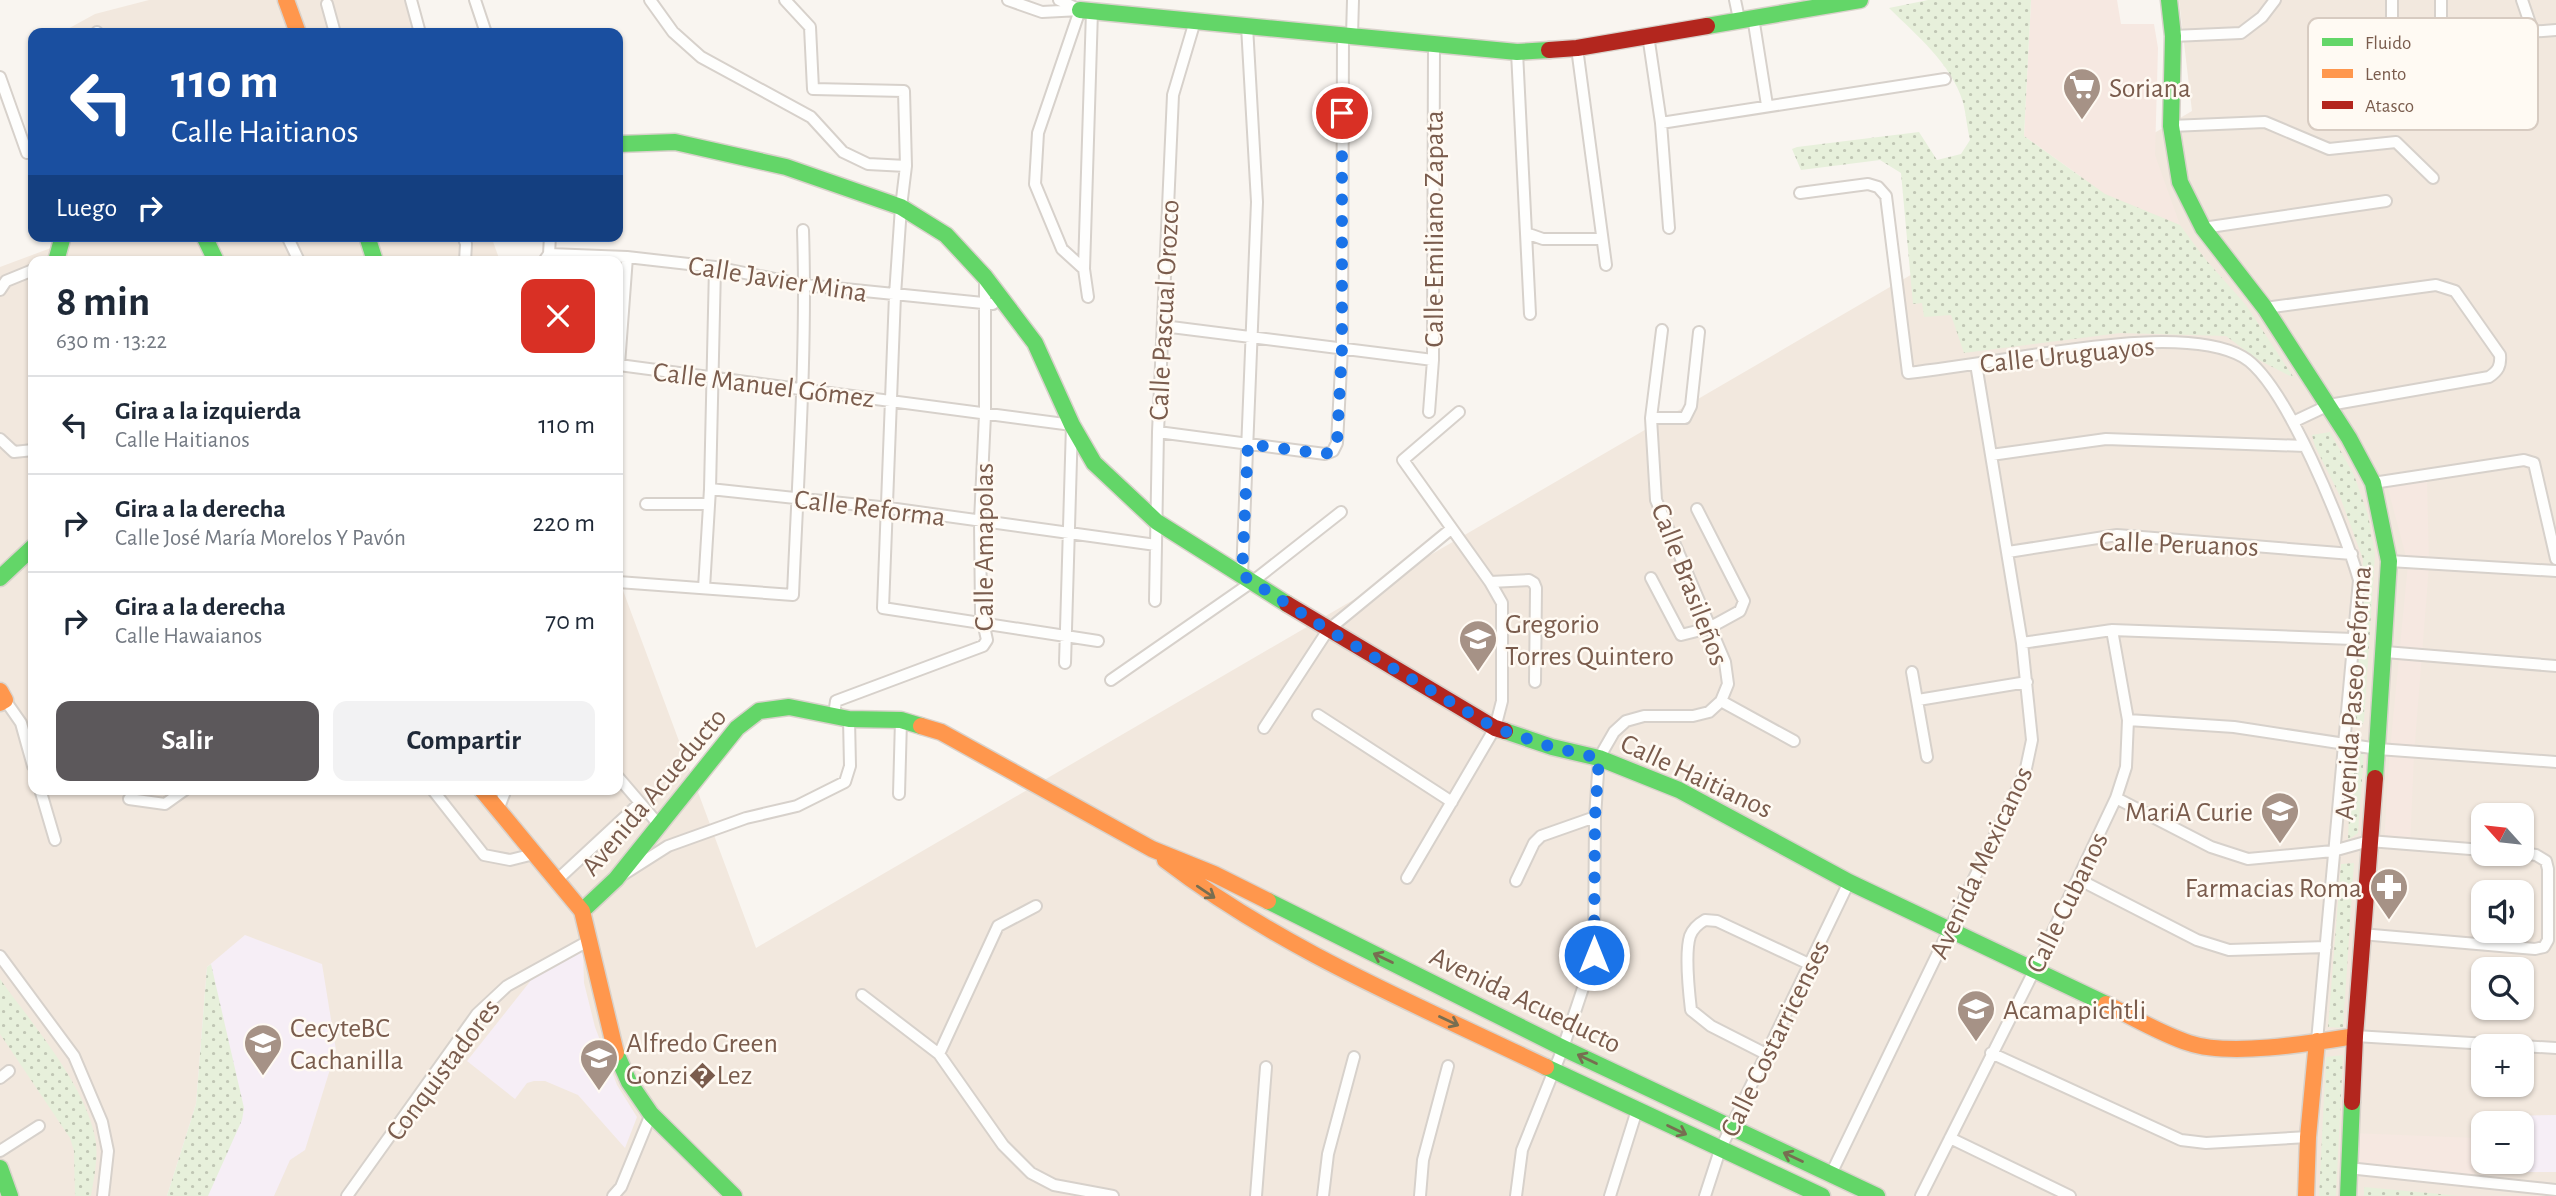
<!DOCTYPE html>
<html lang="es">
<head>
<meta charset="utf-8">
<style>
	:root { --surface:#fff; --page:#f2f2f3; --text:#1f2937; --muted:#747a83; --line:#e0e1e3; --accent:#5c585b }
	body { margin:0; font-family:"Alegreya Sans",sans-serif; background:var(--page); color:var(--text); height:100vh; display:flex; flex-direction:column; font-size:26px; white-space:nowrap }
	* { box-sizing:border-box; margin:0 }
	p { font-size:23px; color:var(--muted) }
	.icon { flex:none; width:38px; height:38px; fill:none; stroke:currentColor; stroke-width:2; stroke-linecap:round; stroke-linejoin:round }
	.map { position:relative; flex:1; overflow:hidden }
	.side { position:absolute; left:28px; top:256px; width:595px; height:539px; display:flex; flex-direction:column; background:var(--surface); border-radius:14px; box-shadow:0 2px 5px #0004 }
	.side>* { flex:none }
	.hud { position:absolute; left:28px; top:28px; width:595px; height:214px; border-radius:14px; box-shadow:0 2px 5px #0004; background:#1a4fa0; color:#fff; overflow:hidden }
	.needle { width:46px; rotate:297deg }
	.tools { position:absolute; left:2471px; top:803px; display:grid; gap:14px }
	.tools a { display:grid; place-items:center; width:63px; height:63px; border-radius:14px; background:var(--surface); box-shadow:0 2px 5px #0004; font-size:35px }
	.pin { position:absolute; display:grid; place-items:center; width:60px; height:60px; color:#fff; margin:-30px; border:4px solid #fff; border-radius:50%; box-shadow:0 2px 7px #0007 }
	.me { position:absolute; width:77px; margin:-38px; rotate:0deg; stroke-linejoin:round; filter:drop-shadow(0 0 5px #0008) }
	.turn { display:flex; align-items:center; gap:24px; height:147px; padding:0 28px; font-size:32px }
	.turn .icon { width:91px; height:91px; stroke-width:2.5 }
	.turn b { display:block; font-size:49px; line-height:60px }
	.then { display:flex; align-items:center; height:66px; padding:0 28px; background:#0003; gap:14px; font-size:26px }
	.round { display:grid; place-items:center; flex:none; width:74px; height:74px; border-radius:14px; background:var(--page) }
	.summary { display:flex; align-items:center; justify-content:space-between; height:119px; padding:0 28px }
	h1 { font-size:42px; font-weight:700; line-height:52px }
	.button { display:flex; gap:14px; margin-top:auto; padding:14px 28px }
	.button a { flex:1; height:80px; border-radius:14px; background:var(--accent); color:#fff; font-size:28px; font-weight:700; line-height:80px; text-align:center }
	.button a+a { background:var(--page); color:var(--text) }
	ul { padding:0; list-style:none }
	li { display:flex; align-items:center; gap:21px; height:98px; padding:0 28px; border-top:2px solid var(--line) }
	li div { flex:1 }
	li b { display:block; font-size:26px }
	li em { font-style:normal }
	.map>svg:first-child { display:block }
</style>
</head>
<body>
<div class="map">
<svg width="2556" height="1196" viewBox="0 0 2556 1196">
	<defs>
		<pattern id="grass-dots" width="8" height="8" patternUnits="userSpaceOnUse" patternTransform="scale(1.75)"><rect width="8" height="8" fill="#e7f0db"/><path d="M2 2h.1M6 6h.1" fill="none" stroke="#c0c6b4" stroke-width="1.8" stroke-linecap="round"/></pattern>
	</defs>
	<rect width="100%" height="100%" fill="#f9f5f0"/>
	<!-- residential -->
	<path fill="#f2e8de" fill-rule="evenodd" d="M 149,0 L 404,0 L 416,33 L 65,33 L 64,31 L 95,14 Z
		M 2179,0 L 2556,0 L 2556,1196 L 0,1196 L 0,267 L 83,236 L 491,236 L 500,261 L 33,261 L 33,789 L 618,789 L 618,577 L 756,948 L 2192,111 ZM 2483,816 L 2522,816 L 2522,854 L 2483,854 ZM 2483,892 L 2522,892 L 2522,931 L 2483,931 ZM 2483,970 L 2522,970 L 2522,1008 L 2483,1008 ZM 2483,1046 L 2522,1046 L 2522,1085 L 2483,1085 ZM 2483,1124 L 2522,1124 L 2522,1162 L 2483,1162 Z"/>
	<!-- commercial -->
	<path fill="#f6e8e1" d="M 2031,0 L 2117,0 L 2121,24 L 2154,24 L 2158,48 L 2155,155 L 2180,225 L 2105,194 L 2024,136 Z
		M 2427,477 L 2429,566 L 2414,754 L 2410,849 L 2384,845 L 2389,760 L 2408,564 L 2386,481 Z
		M 2350,1133 L 2476,1138 L 2474,1181 L 2348,1168 Z"/>
	<!-- education -->
	<path fill="#f6eef6" d="M 245,935 L 322,964 L 336,1050 L 305,1150 L 290,1160 L 274,1196 L 167,1196 L 196,1104 L 207,967 Z
		M 583,950 L 584,983 L 595,1027 L 617,1085 L 637,1117 L 625,1148 L 578,1095 L 545,1081 L 534,1081 L 527,1083 L 515,1099 L 467,1061 L 532,979 Z
		M 2556,1115 L 2556,1172 L 2505,1172 L 2505,1162 L 2522,1162 L 2522,1124 L 2507,1123 L 2507,1116 Z"/>
	<!-- grass -->
	<path fill="url(#grass-dots)" d="M 1928,0 L 2031,0 L 2024,136 L 2105,194 L 2180,225 L 2206,260 L 2246,305 L 2294,378 L 2257,359 L 2226,336 L 2120,333 L 1964,353 L 1951,315 L 1924,317 L 1922,303 L 1913,304 L 1901,173 L 1880,160 L 1801,170 L 1792,149 L 1797,147 L 1919,132 L 1937,160 L 1961,154 L 1970,140 C 1967,128 1966,114 1963,102 C 1951,63 1916,35 1889,8 Z
		M 2330,432 L 2354,475 L 2368,515 L 2375,554 L 2364,721 L 2361,727 L 2357,727 L 2354,723 L 2363,559 L 2339,494 L 2315,446 L 2312,435 Z
		M 2352,747 L 2364,753 L 2358,833 L 2348,840 Z
		M 2354,863 L 2343,1028 L 2328,1027 L 2341,864 Z
		M 211,964 L 244,1108 L 242,1120 L 208,1196 L 167,1196 L 196,1104 L 207,967 Z
		M 0,979 C 32,1024 84,1083 95,1137 C 99,1156 94,1177 91,1196 L 75,1196 L 74,1151 L 70,1138 L 0,1034 Z
		M 2343,1055 L 2336,1196 L 2319,1196 L 2326,1057 Z
		M 2364,1187 L 2461,1196 L 2364,1196 Z"/>
	<g fill="none" stroke-linecap="round" stroke-linejoin="round">
		<defs>
			<path id="street" d="M 411,0 L 420,33
				M 475,0 L 486,33
				M 650,0 L 673,32 L 701,57 L 811,117 L 843,152 L 868,164 L 906,166
				M 785,0 L 810,27 L 813,89 L 904,91 L 906,166 L 901,207 L 895,295 L 883,608 L 1098,641
				M 1008,0 L 1042,12 L 1080,10
				M 1059,0 L 1078,9
				M 1735,0 L 1739,19
				M 2392,0 L 2392,42 L 2556,30
				M 2441,0 L 2441,37
				M 2522,0 L 2533,32
				M 327,4 L 335,33
				M 1080,10 L 1038,133 L 1035,184 L 1062,249 L 1084,269
				M 1753,17 L 1767,105
				M 97,32 L 97,33
				M 1648,35 L 1661,123 L 1669,228
				M 1352,36 L 1353,0
				M 2173,36 L 2241,33 L 2262,17 L 2275,0
				M 1577,48 L 1606,265
				M 1517,52 L 1530,314
				M 0,77 L 27,153
				M 1661,123 L 1945,79
				M 2171,126 L 2265,122 L 2329,149 L 2396,142 L 2433,178
				M 1800,193 L 1868,184 L 1878,187 L 1886,196 L 1908,373 C 1941,369 1974,364 2007,359 C 2067,350 2190,327 2243,357 C 2285,381 2345,531 2359,580 L 2317,1041
				M 2203,228 L 2386,201
				M 1526,233 L 1543,239 L 1602,239
				M 287,236 L 299,261
				M 463,236 L 466,244 L 465,261
				M 549,254 L 627,257 L 715,267 L 805,285 L 993,304
				M 627,257 L 619,365 L 1072,425 L 1065,663
				M 544,261 L 549,254 L 550,236
				M 0,290 L 6,281 L 33,270
				M 1088,297 L 1084,269 L 1092,11
				M 2265,308 L 2436,285 L 2455,291 L 2500,355 C 2501,366 2498,371 2489,377 L 2329,405 L 2293,422
				M 1163,326 L 1433,360
				M 1429,412 L 1433,360 L 1434,45
				M 1651,418 L 1685,418 L 1691,406 L 1699,332
				M 1158,432 L 1325,454 L 1333,451 L 1337,443 L 1342,348 L 1343,35
				M 0,439 L 14,452 L 33,450
				M 1991,455 L 2106,439 L 2305,446
				M 2373,483 L 2524,460 L 2534,463 L 2556,559
				M 710,489 L 889,508 L 1156,545
				M 646,504 L 709,504
				M 2008,552 L 2117,535 L 2352,554
				M 2389,561 L 2556,571
				M 1242,575 L 1257,202 L 1247,26
				M 1651,578 L 1681,635 L 1709,628 L 1740,611 L 1744,601 L 1697,509
				M 618,582 L 793,595 C 798,473 807,352 803,230
				M 1490,582 L 1529,580 L 1534,583 L 1536,588 L 1535,682
				M 704,588 L 710,489 L 715,267
				M 1155,601 L 1158,432 L 1173,95 L 1195,21
				M 2022,643 L 2112,630 L 2353,639
				M 2385,652 L 2556,666
				M 1912,672 L 1927,757
				M 1111,680 L 1252,582 L 1341,512
				M 5,700 L 21,723 L 33,766
				M 1918,700 L 2027,682
				M 1721,701 L 1794,741
				M 834,715 L 836,701 L 983,646 L 987,640 L 981,613 L 980,521 L 985,415 L 985,277
				M 1318,715 L 1452,802
				M 2128,720 L 2234,727 L 2378,749 L 2556,762
				M 1264,728 L 1328,630 L 1451,529
				M 618,777 L 660,826
				M 40,789 L 55,840
				M 432,789 L 484,855 L 510,860 L 534,854
				M 899,794 L 901,720
				M 2116,798 L 2211,847 L 2248,859 L 2333,851 L 2369,841 L 2483,850
				M 129,799 L 165,804 L 186,789
				M 498,810 L 506,789
				M 624,874 L 668,846 L 746,818 L 797,806 L 845,782 L 850,766 L 849,719
				M 1407,878 L 1495,728 L 1502,701 L 1502,603 L 1490,582 L 1403,460 L 1459,412
				M 2078,879 L 2197,940 L 2229,950 L 2326,947
				M 557,880 L 640,803
				M 1516,881 L 1534,843 L 1541,836 L 1595,817
				M 2361,934 L 2535,949 L 2544,947 L 2548,940 L 2548,869 L 2546,861 L 2536,855 L 2522,853
				M 0,956 L 74,1056 L 102,1122 L 108,1151 L 103,1196
				M 862,995 L 939,1054 L 1003,1145 L 1031,1173 L 1054,1185 L 1113,1196
				M 2355,1036 L 2556,1048
				M 1991,1053 L 2181,1140 L 2206,1143 L 2308,1137
				M 939,1054 L 998,926 L 1036,906
				M 1766,1054 L 1711,1026 L 1691,1010 C 1689,993 1685,952 1690,936 C 1693,928 1698,924 1705,920 L 1717,921 L 1809,964
				M 0,1078 L 9,1071
				M 1950,1138 L 2070,1196
				M 0,1151 L 39,1126
				M 2348,1168 L 2556,1190
				M 1831,1174 L 2025,773 L 2032,740 L 2022,643 L 1976,364
				M 347,1196 L 477,1014 L 507,986 L 590,940
				M 613,1196 L 621,1187 L 651,1114
				M 1256,1196 L 1266,1067
				M 1323,1196 L 1328,1154 L 1354,1057
				M 1420,1196 L 1423,1160 L 1448,1066
				M 1516,1196 L 1522,1150 L 1563,1048 L 1594,955 L 1595,817 L 1599,758 L 1614,732 L 1626,721 L 1644,716 L 1693,716 L 1709,712 L 1721,701 L 1728,684 L 1725,662 L 1656,500 L 1651,418 L 1662,330
				M 1610,1196 L 1637,1110
				M 1705,1196 L 1720,1150 L 1849,882
				M 1921,1196 L 2035,969 L 2116,798 L 2126,767 L 2128,720 L 2112,630"/>
			<path id="fast" d="M 2169,0 L 2173,36 L 2171,126 L 2180,182 L 2203,228 L 2265,308 L 2349,438 L 2373,483 L 2389,561 L 2375,778
				M 1080,10 L 1517,52 L 1549,50
				M 1707,26 L 1860,0
				M 618,144 L 675,142 L 786,167 L 901,207 L 946,235 L 985,277 L 1035,343 L 1072,425 L 1094,463 L 1157,522 L 1287,604
				M 204,236 L 216,261
				M 367,236 L 375,261
				M 56,261 L 63,236
				M 0,578 L 33,547
				M 1505,731 L 1552,747 L 1599,758 L 1679,790 L 1849,882 L 2106,1004
				M 1268,901 L 1563,1048 L 1877,1196
				M 582,911 L 616,879 L 737,728 L 759,711 L 789,707 L 849,719 L 901,720 L 921,726
				M 616,1053 L 629,1082 L 651,1114 L 734,1196
				M 1546,1067 L 1822,1196
				M 0,1168 L 10,1196
				M 2348,1196 L 2352,1102"/>
			<path id="slow" d="M 286,0 L 298,33
				M 0,691 L 5,700 L 0,703
				M 921,726 L 941,732 L 1152,849 L 1214,874 L 1268,901
				M 481,789 L 582,911 L 616,1053
				M 1165,860 C 1281,949 1415,1004 1546,1067
				M 2106,1004 C 2133,1017 2161,1034 2189,1043 C 2230,1057 2312,1043 2355,1036
				M 2306,1196 L 2308,1137 L 2317,1041"/>
			<path id="jam" d="M 1549,50 L 1577,48 L 1707,26
				M 1287,604 L 1495,728 L 1505,731
				M 2352,1102 L 2355,1036 L 2375,778"/>
		</defs>
		<!-- street casing -->
		<use href="#street" stroke="#d7d1cb" stroke-width="14"/>
		<!-- fast casing -->
		<use href="#fast" stroke="#d9d2cb" stroke-width="19"/>
		<!-- slow casing -->
		<use href="#slow" stroke="#d9d2cb" stroke-width="19"/>
		<!-- jam casing -->
		<use href="#jam" stroke="#d9d2cb" stroke-width="19"/>
		<!-- street -->
		<use href="#street" stroke="#fefefd" stroke-width="10"/>
		<!-- fast -->
		<use href="#fast" stroke="#63d668" stroke-width="16"/>
		<!-- slow -->
		<use href="#slow" stroke="#ff974d" stroke-width="16"/>
		<!-- jam -->
		<use href="#jam" stroke="#b3261e" stroke-width="16"/>
	</g>
	<!-- one-way arrows -->
	<defs><path id="oneway-shaft" d="M-6 0H5M1.5-3L5.5 0L1.5 3" fill="none" stroke-width="1.6" stroke-linecap="round" stroke-linejoin="round" transform="scale(1.75)"/></defs>
	<g stroke="#776e51">
		<use href="#oneway-shaft" transform="translate(1206 892) rotate(34)"/>
		<use href="#oneway-shaft" transform="translate(1383 958) rotate(-154)"/>
		<use href="#oneway-shaft" transform="translate(1449 1021) rotate(25)"/>
		<use href="#oneway-shaft" transform="translate(1587 1059) rotate(-154)"/>
		<use href="#oneway-shaft" transform="translate(1677 1130) rotate(26)"/>
		<use href="#oneway-shaft" transform="translate(1793 1157) rotate(-155)"/>
	</g>
	<g fill="none" stroke-linecap="round" stroke-linejoin="round">
		<!-- route -->
		<path stroke="#1a73e8" stroke-width="12" stroke-dasharray="0 21.6" d="M 1342,113 L 1342,348 L 1337,443 L 1333,451 L 1325,454 L 1248,444 L 1242,575 L 1328,630 L 1495,728 L 1552,747 L 1599,758 L 1595,817 L 1594,955"/>
	</g>
	<!-- icons -->
	<defs>
		<symbol id="supermarket-pin" viewBox="-11 -11 22 30"><path d="M0 17L-7.5 6A9.5 9.5 0 1 1 7.5 6Z" fill="#a69286" stroke="#fffaf3"/><path d="M-6-5.5h2.5l.6 2H6L4.5 2H-2.5L-4.4-4H-6ZM-1.5 3.2a1.3 1.3 0 1 0 .1 0ZM3 3.2a1.3 1.3 0 1 0 .1 0Z" fill="#fff"/></symbol>
		<symbol id="school-pin" viewBox="-11 -11 22 30"><path d="M0 17L-7.5 6A9.5 9.5 0 1 1 7.5 6Z" fill="#a69286" stroke="#fffaf3"/><path d="M0-5L7-2L0 1L-7-2ZM-4 1L0 2.5L4 1V4Q0 6-4 4Z" fill="#fff"/></symbol>
		<symbol id="pharmacy-pin" viewBox="-11 -11 22 30"><path d="M0 17L-7.5 6A9.5 9.5 0 1 1 7.5 6Z" fill="#a69286" stroke="#fffaf3"/><path d="M-2-6h4v4h4v4h-4v4h-4v-4h-4v-4h4Z" fill="#fff"/></symbol>
	</defs>
	<g fill-rule="evenodd">
		<use href="#supermarket-pin" x="2060" y="65" width="44" height="60"/>
		<use href="#school-pin" x="1456" y="617" width="44" height="60"/>
		<use href="#school-pin" x="2258" y="789" width="44" height="60"/>
		<use href="#pharmacy-pin" x="2367" y="865" width="44" height="60"/>
		<use href="#school-pin" x="1954" y="987" width="44" height="60"/>
		<use href="#school-pin" x="241" y="1021" width="44" height="60"/>
		<use href="#school-pin" x="577" y="1036" width="44" height="60"/>
	</g>
	<g text-anchor="middle" stroke-width="5" stroke-linejoin="round" paint-order="stroke">
		<!-- poi labels -->
		<g font-size="28" fill="#7a5c4d" stroke="#fffaf3" text-anchor="start">
			<text x="2109" y="97">Soriana</text>
			<text x="1505" y="633">Gregorio<tspan x="1505" dy="32">Torres Quintero</tspan></text>
			<text x="2253" y="821" text-anchor="end">MariA Curie</text>
			<text x="2362" y="897" text-anchor="end">Farmacias Roma</text>
			<text x="2003" y="1019">Acamapichtli</text>
			<text x="290" y="1037">CecyteBC<tspan x="290" dy="32">Cachanilla</tspan></text>
			<text x="626" y="1052">Alfredo Green<tspan x="626" dy="32">Gonzi�Lez</tspan></text>
		</g>
		<!-- street labels -->
		<g font-size="28" fill="#7a5c4d" stroke="#fffaf3">
			<text transform="translate(1433 229) rotate(-90)" y="10">Calle Emiliano Zapata</text>
			<text transform="translate(778 278) rotate(9)" y="10">Calle Javier Mina</text>
			<text transform="translate(1163 310) rotate(-87)" y="10">Calle Pascual Orozco</text>
			<text transform="translate(2067 354) rotate(-6)" y="10">Calle Uruguayos</text>
			<text transform="translate(764 384) rotate(7)" y="10">Calle Manuel Gómez</text>
			<text transform="translate(870 507) rotate(7)" y="10">Calle Reforma</text>
			<text transform="translate(2179 543) rotate(2)" y="10">Calle Peruanos</text>
			<text transform="translate(983 547) rotate(-90)" y="10">Calle Amapolas</text>
			<text transform="translate(1691 584) rotate(69)" y="10">Calle Brasileños</text>
			<text transform="translate(2352 693) rotate(-86)" y="10">Avenida Paseo Reforma</text>
			<text transform="translate(1697 775) rotate(25)" y="10">Calle Haitianos</text>
			<text transform="translate(653 791) rotate(-50)" y="10">Avenida Acueducto</text>
			<text transform="translate(1980 862) rotate(-65)" y="10">Avenida Mexicanos</text>
			<text transform="translate(2066 902) rotate(-64)" y="10">Calle Cubanos</text>
			<text transform="translate(1526 999) rotate(26)" y="10">Avenida Acueducto</text>
			<text transform="translate(1774 1038) rotate(-64)" y="10">Calle Costarricenses</text>
			<text transform="translate(442 1069) rotate(-53)" y="10">Conquistadores</text>
		</g>
	</g>
	<!-- legend -->
	<rect x="2308" y="18" width="230" height="112" rx="10" fill="#fffaf3" stroke="#d7cbc1" stroke-width="2"/>
	<rect x="2322" y="38" width="31" height="8" fill="#63d668"/>
	<rect x="2322" y="69" width="31" height="9" fill="#ff974d"/>
	<rect x="2322" y="101" width="31" height="8" fill="#b3261e"/>
	<g font-size="19" fill="#7a5c4d">
		<text x="2365" y="49">Fluido</text>
		<text x="2365" y="80">Lento</text>
		<text x="2365" y="112">Atasco</text>
	</g>
</svg>
<div class="tools">
<a><svg class="needle" viewBox="-14 -14 28 28"><path d="M0-13l5 13h-10z" fill="#e53935"/><path d="M0 13l5-13h-10z" fill="#747a83"/></svg></a>
<a><svg class="icon" aria-label="sound" viewBox="0 0 24 24"><path d="M4 9h4l5-4v14l-5-4H4zM17 9q2 3 0 6"/></svg></a>
<a><svg class="icon" aria-label="search" viewBox="0 0 24 24"><circle cx="10" cy="10" r="6"/><path d="M15 15l6 6"/></svg></a>
<a>+</a>
<a>−</a>
</div>
<div class="pin" style="left:1342px;top:113px;background:#d93025"><svg class="icon" aria-label="arrive" viewBox="0 0 24 24"><path d="M6 21V4h12l-3 4 3 4H6"/></svg></div>
<svg class="me" style="left:1594px;top:955px" viewBox="-20 -20 40 40"><circle r="17" fill="#1a73e8" stroke="#fff" stroke-width="3"/><path d="M0-11L8 9 0 5-8 9z" fill="#fff"/></svg>
<div class="hud">
<div class="turn"><svg class="icon" aria-label="left" viewBox="0 0 24 24"><path d="M17 20v-9H6M10 6l-5 5 5 5"/></svg><div><b>110 m</b>Calle Haitianos</div></div>
<div class="then">Luego<svg class="icon" aria-label="right" viewBox="0 0 24 24"><path d="M7 20v-9h11M14 6l5 5-5 5"/></svg></div>
</div>
<section class="side">
<div class="summary"><div><h1>8 min</h1><p>630 m · 13:22</p></div><a class="round" style="background:#d93025;color:#fff"><svg class="icon" aria-label="close" viewBox="0 0 24 24"><path d="M6 6l12 12M18 6L6 18"/></svg></a></div>
<ul>
<li><svg class="icon" aria-label="left" viewBox="0 0 24 24"><path d="M17 20v-9H6M10 6l-5 5 5 5"/></svg><div><b>Gira a la izquierda</b><p>Calle Haitianos</p></div><em>110 m</em></li>
<li><svg class="icon" aria-label="right" viewBox="0 0 24 24"><path d="M7 20v-9h11M14 6l5 5-5 5"/></svg><div><b>Gira a la derecha</b><p>Calle José María Morelos Y Pavón</p></div><em>220 m</em></li>
<li><svg class="icon" aria-label="right" viewBox="0 0 24 24"><path d="M7 20v-9h11M14 6l5 5-5 5"/></svg><div><b>Gira a la derecha</b><p>Calle Hawaianos</p></div><em>70 m</em></li>
</ul>
<div class="button"><a>Salir</a><a>Compartir</a></div>
</section>
</div>
</body>
</html>
